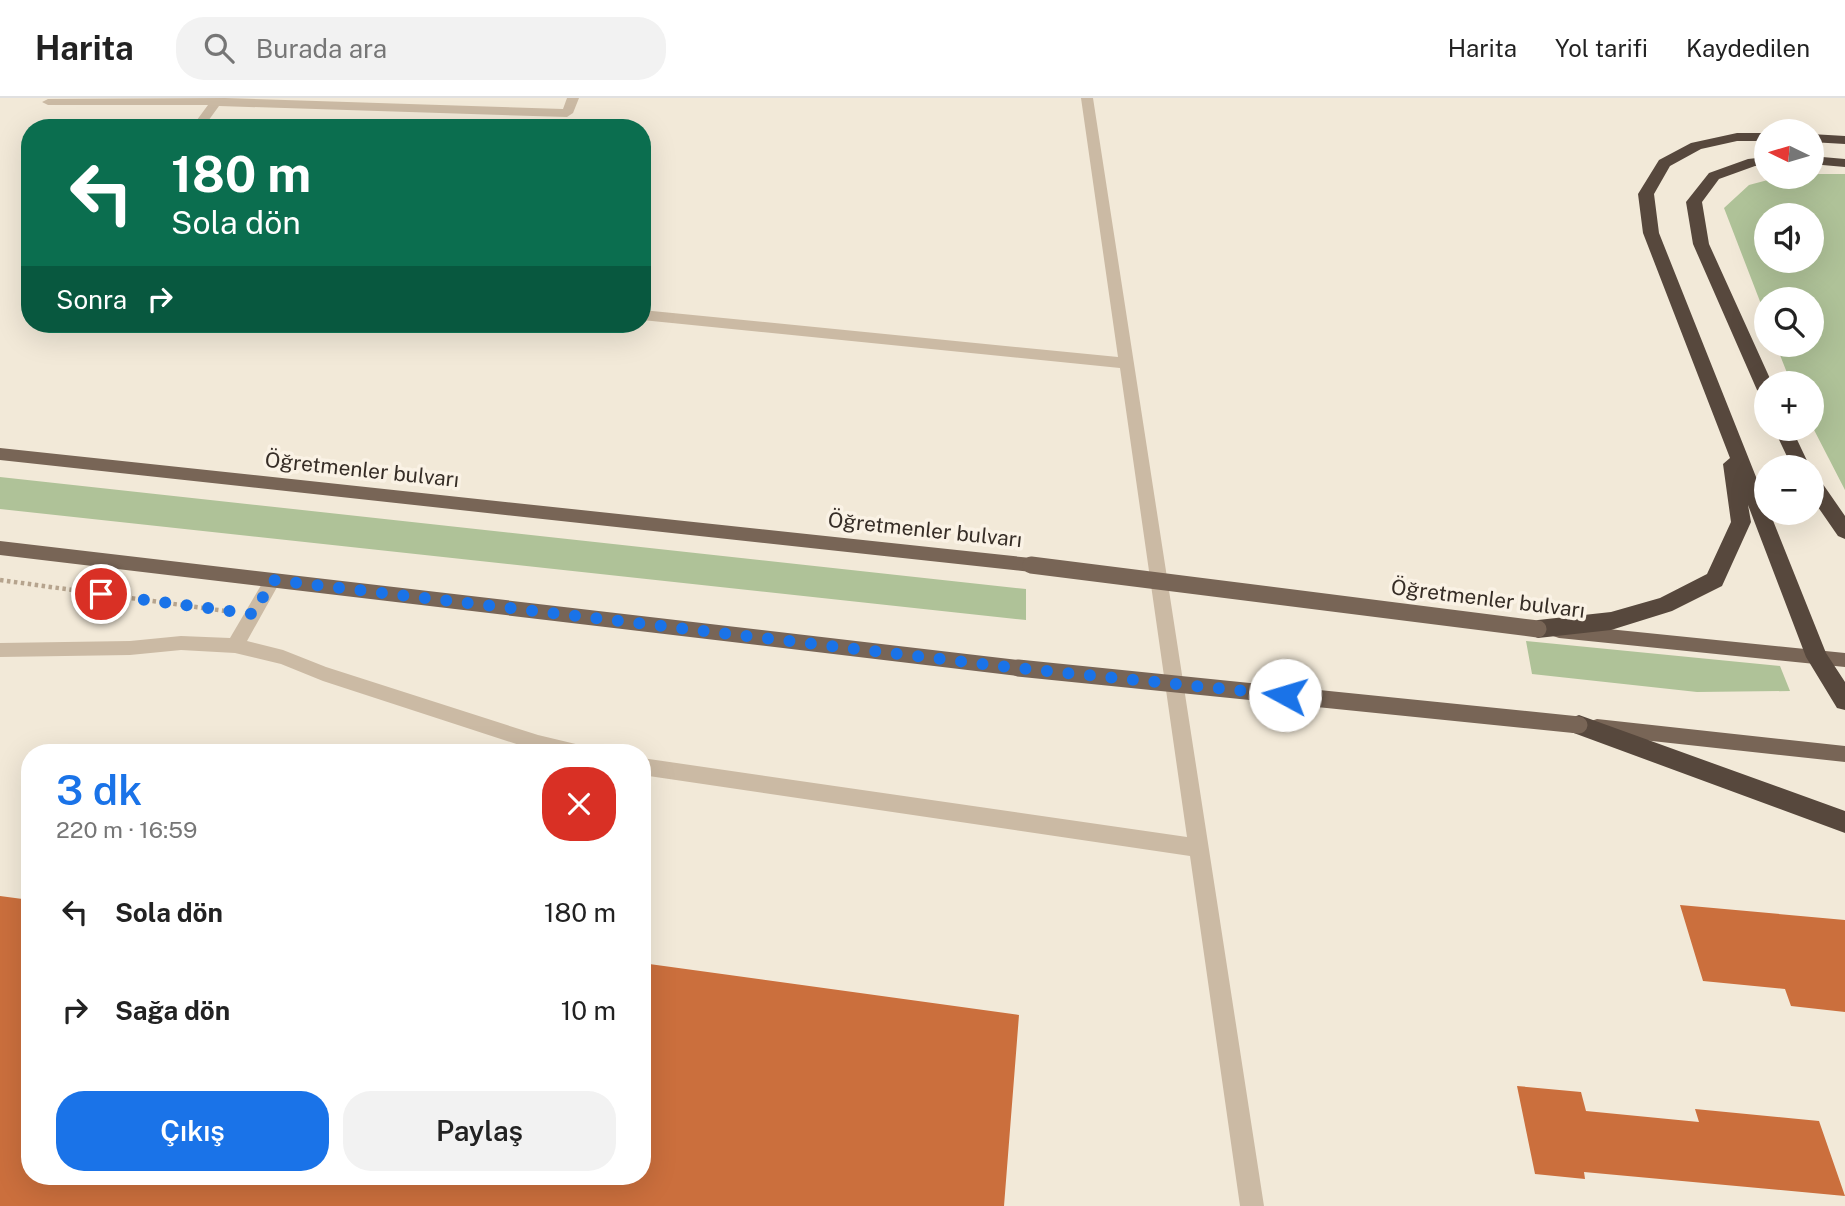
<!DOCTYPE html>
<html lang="tr">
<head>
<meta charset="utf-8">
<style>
	:root { --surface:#fff; --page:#f2f2f2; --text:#222; --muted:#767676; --line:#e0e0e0; --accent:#1a73e8 }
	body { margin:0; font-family:"Public Sans",sans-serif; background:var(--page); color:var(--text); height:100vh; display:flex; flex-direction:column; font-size:26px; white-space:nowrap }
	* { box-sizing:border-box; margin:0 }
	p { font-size:23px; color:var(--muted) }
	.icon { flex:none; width:38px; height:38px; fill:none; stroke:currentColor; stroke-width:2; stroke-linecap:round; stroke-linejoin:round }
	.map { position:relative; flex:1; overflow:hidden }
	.drawer { position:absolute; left:21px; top:646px; width:630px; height:441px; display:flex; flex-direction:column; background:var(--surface); border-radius:28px; box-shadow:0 7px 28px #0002 }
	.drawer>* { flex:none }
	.hud { position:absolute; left:21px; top:21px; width:630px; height:214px; border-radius:28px; box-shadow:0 7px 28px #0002; background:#0b6e4f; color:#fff; overflow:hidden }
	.needle { width:46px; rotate:275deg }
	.tools { position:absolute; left:1754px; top:21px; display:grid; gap:14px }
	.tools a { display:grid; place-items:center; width:70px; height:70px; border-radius:50%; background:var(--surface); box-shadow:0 7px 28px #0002; font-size:35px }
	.pin { position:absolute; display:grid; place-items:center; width:60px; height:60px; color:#fff; margin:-30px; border:4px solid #fff; border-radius:50%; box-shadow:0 2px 7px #0007 }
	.me { position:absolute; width:77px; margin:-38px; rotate:276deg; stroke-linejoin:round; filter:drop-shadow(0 0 5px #0008) }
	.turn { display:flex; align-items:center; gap:24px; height:147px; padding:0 35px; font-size:32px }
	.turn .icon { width:91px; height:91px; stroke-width:2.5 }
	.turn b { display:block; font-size:49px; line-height:60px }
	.then { display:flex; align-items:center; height:66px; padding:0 35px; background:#0003; gap:14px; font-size:26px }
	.round { display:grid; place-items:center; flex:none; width:74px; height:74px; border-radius:28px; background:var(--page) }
	.overview { display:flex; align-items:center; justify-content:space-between; height:119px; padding:0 35px }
	h1 { font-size:42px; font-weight:600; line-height:52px; color:var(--accent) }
	.primary-button { display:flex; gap:14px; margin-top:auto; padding:14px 35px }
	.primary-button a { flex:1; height:80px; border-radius:28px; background:var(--accent); color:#fff; font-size:28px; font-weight:600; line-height:80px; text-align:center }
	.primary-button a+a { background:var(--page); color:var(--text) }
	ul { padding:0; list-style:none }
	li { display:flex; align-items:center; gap:21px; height:98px; padding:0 35px }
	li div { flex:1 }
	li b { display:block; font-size:26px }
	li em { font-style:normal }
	header { display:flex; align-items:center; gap:42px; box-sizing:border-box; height:98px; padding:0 35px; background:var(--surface); border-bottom:2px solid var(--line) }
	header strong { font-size:33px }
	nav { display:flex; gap:38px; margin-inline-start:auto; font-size:24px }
	.search { width:490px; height:63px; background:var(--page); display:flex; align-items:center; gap:18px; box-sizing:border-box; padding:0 24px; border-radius:28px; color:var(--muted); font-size:26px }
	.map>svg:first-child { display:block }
</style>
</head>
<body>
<header>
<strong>Harita</strong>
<div class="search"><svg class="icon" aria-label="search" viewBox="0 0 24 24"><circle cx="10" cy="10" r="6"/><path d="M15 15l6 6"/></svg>Burada ara</div>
<nav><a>Harita</a><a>Yol tarifi</a><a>Kaydedilen</a></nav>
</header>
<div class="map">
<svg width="1845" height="1108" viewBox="0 0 1845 1108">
	<rect width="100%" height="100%" fill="#f2e9d8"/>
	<!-- green -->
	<path fill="#afc298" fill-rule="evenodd" d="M 1811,76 L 1845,76 L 1845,392 L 1811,326 L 1811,285 L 1791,285 L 1776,247 L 1811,247 L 1811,201 L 1766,201 L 1766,219 L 1724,110 L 1749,87 L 1779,79 L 1811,79 ZM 1766,117 L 1811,117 L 1811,163 L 1766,163 Z
		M 0,379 L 1026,491 L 1026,522 L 0,411 Z
		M 1526,543 L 1780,568 L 1790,593 L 1697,594 L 1532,576 Z"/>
	<!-- building -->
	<path fill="#cb6f3d" d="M 0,798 L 30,802 L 30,1078 L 642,1078 L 642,865 L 1019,917 L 1004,1108 L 0,1108 Z
		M 1680,807 L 1845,822 L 1845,914 L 1791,908 L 1785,891 L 1703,883 Z
		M 1517,988 L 1581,994 L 1586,1013 L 1699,1024 L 1695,1011 L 1819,1023 L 1845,1098 L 1584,1074 L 1585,1081 L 1535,1076 Z"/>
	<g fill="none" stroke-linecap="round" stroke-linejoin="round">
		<!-- path -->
		<path stroke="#b6a48e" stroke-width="4.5" stroke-dasharray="3.5 3.5" stroke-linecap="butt" d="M 0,482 L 225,513"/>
		<!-- minor -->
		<path fill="#cbbaa4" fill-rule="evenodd" d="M 225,0 L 563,11 L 567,0 L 579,0 L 573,15 L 567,19 L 219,8 L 203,30 L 191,30 L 208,7 L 48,7 L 42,4 L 48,1 Z
			M 1081,0 L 1093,0 L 1264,1108 L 1240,1108 L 1190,758 L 642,677 L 642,660 L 1187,739 L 1120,270 L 642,222 L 642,212 L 1118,259 Z
			M 273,475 L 279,477 L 281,482 L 247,543 L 283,552 L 326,569 L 538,637 L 584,648 L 586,654 L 538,653 L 323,583 L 281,566 L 235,555 L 181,552 L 130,557 L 0,559 L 0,545 L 130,543 L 181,538 L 230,540 L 267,477 Z"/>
		<!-- major -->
		<path fill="#786556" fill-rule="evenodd" d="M 0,350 L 1031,460 L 1037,462 L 1039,467 L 1037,472 L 1031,474 L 0,362 Z
			M 0,443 L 1018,562 L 1024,565 L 1027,570 L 1024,575 L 1018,578 L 0,457 Z
			M 1559,526 L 1845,555 L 1845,569 L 1559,540 L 1553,538 L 1550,533 L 1553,528 Z
			M 1597,621 L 1845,648 L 1845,664 L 1597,637 L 1591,635 L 1588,629 L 1591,623 Z"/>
		<!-- highway -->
		<path fill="#57483d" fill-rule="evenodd" d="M 1737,35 L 1766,35 L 1766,43 L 1737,43 L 1701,51 L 1670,68 L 1654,96 L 1659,135 L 1766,404 L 1766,415 L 1770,415 L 1826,555 L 1845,584 L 1845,612 L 1837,610 L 1806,559 L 1748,407 L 1751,424 L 1722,488 L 1672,513 L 1611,532 L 1538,540 L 1531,537 L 1528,531 L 1531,525 L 1538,522 L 1611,514 L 1660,500 L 1707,476 L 1731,424 L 1723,366 L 1730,360 L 1643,135 L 1638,96 L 1659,62 L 1691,45 Z
			M 1811,36 L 1845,38 L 1845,46 L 1811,44 Z
			M 1811,58 L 1845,61 L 1845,69 L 1811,66 Z
			M 1766,59 L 1766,67 L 1755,68 L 1719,81 L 1702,104 L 1709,146 L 1772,285 L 1766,285 L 1766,298 L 1757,292 L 1693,146 L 1686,104 L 1709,75 L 1748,61 Z
			M 1774,331 L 1792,331 L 1810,369 L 1792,369 Z
			M 1811,377 L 1818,379 L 1845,418 L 1845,441 L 1838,438 L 1811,399 Z
			M 1579,617 L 1845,713 L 1845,735 L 1571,634 L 1568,627 L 1571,620 Z"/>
		<!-- major-bridge -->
		<path stroke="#786556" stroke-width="17" d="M 1031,467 L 1538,531
			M 1018,570 L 1579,627"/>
	</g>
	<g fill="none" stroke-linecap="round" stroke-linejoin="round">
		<!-- route -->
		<path stroke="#1a73e8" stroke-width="12" stroke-dasharray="0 21.6" d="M 101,496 L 253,516 L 273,482 L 1017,570 L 1285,597"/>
	</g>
	<g text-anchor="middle" stroke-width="7" stroke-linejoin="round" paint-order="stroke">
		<!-- street labels -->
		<g font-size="21" fill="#362d26" stroke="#faf2e5">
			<text transform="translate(362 372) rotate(6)" y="7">Öğretmenler bulvarı</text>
			<text transform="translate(925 432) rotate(6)" y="7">Öğretmenler bulvarı</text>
			<text transform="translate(1488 501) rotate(7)" y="7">Öğretmenler bulvarı</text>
		</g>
	</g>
</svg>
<div class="tools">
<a><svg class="needle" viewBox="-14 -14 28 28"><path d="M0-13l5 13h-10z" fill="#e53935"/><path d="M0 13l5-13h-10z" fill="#767676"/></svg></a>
<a><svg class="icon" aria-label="sound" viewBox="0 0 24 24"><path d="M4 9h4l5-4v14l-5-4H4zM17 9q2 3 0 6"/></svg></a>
<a><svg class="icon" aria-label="search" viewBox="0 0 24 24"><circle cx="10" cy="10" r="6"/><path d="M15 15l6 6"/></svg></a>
<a>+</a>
<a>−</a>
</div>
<div class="pin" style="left:101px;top:496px;background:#d93025"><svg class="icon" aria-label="arrive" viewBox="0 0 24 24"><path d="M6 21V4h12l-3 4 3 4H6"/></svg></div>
<svg class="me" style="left:1285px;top:597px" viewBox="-20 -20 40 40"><circle r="19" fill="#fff"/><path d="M0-13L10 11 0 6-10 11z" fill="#1a73e8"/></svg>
<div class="hud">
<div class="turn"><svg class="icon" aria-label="left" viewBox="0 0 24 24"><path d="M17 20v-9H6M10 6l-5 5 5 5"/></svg><div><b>180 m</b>Sola dön</div></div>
<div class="then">Sonra<svg class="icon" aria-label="right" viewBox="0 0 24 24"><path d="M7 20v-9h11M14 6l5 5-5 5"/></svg></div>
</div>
<section class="drawer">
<div class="overview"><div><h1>3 dk</h1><p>220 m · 16:59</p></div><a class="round" style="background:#d93025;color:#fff"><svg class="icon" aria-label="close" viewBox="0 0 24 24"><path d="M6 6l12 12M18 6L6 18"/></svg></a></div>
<ul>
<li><svg class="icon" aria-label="left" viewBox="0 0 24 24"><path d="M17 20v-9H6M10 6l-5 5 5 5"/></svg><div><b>Sola dön</b></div><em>180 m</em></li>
<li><svg class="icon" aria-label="right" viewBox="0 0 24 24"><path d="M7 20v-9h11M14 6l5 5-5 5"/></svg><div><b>Sağa dön</b></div><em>10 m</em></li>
</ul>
<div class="primary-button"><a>Çıkış</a><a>Paylaş</a></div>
</section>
</div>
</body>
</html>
